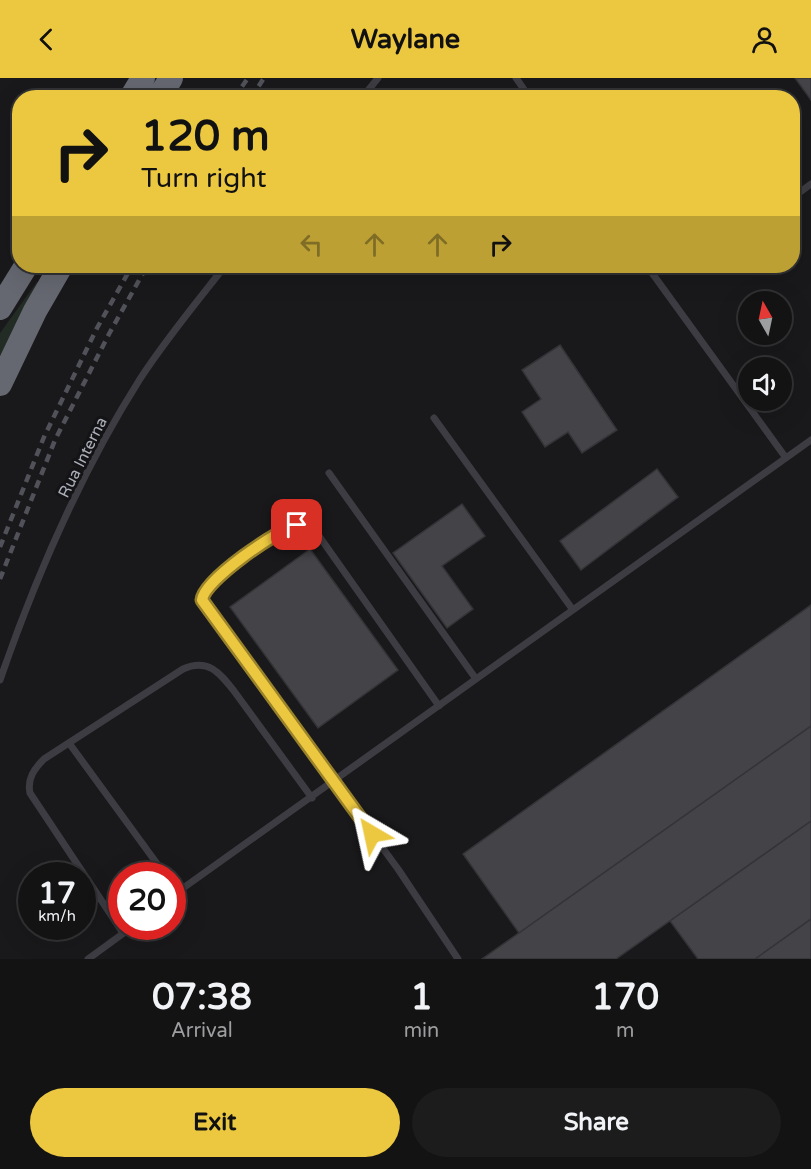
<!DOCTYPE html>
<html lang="en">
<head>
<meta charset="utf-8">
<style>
	:root { --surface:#131314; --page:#1c1c1d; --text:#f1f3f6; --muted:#9d9ea0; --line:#323234; --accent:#ecc841 }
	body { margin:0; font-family:"Varela Round",sans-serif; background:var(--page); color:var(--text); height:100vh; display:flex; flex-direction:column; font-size:22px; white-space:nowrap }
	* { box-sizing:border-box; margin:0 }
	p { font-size:20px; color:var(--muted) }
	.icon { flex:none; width:33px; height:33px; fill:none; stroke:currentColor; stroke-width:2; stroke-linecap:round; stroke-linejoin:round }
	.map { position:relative; height:881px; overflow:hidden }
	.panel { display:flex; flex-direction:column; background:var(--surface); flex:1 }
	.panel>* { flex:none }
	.guide { position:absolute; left:12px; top:12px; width:788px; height:183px; border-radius:24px; box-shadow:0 6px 24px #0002,0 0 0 2px var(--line); background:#ecc841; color:#111; overflow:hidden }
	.needle { width:39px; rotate:351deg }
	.tools { position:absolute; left:738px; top:213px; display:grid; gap:12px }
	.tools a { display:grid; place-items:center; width:54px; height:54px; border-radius:50%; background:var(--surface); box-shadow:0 6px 24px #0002,0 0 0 2px var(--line); font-size:30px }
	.speed { position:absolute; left:18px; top:784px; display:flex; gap:12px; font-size:30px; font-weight:700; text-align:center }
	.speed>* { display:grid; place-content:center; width:78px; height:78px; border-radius:50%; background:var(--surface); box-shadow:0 6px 24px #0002,0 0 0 2px var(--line); line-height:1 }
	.speed small { font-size:15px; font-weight:400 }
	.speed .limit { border:9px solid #d22; background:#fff; color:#111 }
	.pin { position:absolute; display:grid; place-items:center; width:51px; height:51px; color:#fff; margin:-26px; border-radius:12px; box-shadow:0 3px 9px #0006 }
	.me { position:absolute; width:66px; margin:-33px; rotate:324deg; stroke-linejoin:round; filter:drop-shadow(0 0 4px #0008) }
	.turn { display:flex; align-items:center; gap:21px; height:126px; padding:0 30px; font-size:27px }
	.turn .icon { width:78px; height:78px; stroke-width:2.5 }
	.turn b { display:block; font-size:42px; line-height:51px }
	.lanes { display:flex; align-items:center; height:57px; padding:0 30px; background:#0003; justify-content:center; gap:30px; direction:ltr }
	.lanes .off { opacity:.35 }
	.eta { display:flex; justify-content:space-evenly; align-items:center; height:102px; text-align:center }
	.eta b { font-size:36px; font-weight:700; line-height:42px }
	.primary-button { display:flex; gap:12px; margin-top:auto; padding:12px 30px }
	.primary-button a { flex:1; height:69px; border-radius:36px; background:var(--accent); color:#111; font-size:24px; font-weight:700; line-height:69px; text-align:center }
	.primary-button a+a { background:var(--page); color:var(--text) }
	header { display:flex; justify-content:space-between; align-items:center; height:78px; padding:0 30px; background:var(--accent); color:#111; font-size:27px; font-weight:700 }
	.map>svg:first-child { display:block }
</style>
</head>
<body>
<header><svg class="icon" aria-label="back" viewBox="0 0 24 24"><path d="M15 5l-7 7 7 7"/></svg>Waylane<svg class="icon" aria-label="person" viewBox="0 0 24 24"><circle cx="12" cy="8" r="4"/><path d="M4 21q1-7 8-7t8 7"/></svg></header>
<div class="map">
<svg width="811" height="881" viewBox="0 0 811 881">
	<rect width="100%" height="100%" fill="#19191b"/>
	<!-- green -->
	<path fill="#232b25" d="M 37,204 L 44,207 L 0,297 L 0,255 Z"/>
	<!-- building -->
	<path fill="#444448" stroke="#343337" stroke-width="1.5" d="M 795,0 L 811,0 L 811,22 Z
		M 560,267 L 617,352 L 582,375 L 568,354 L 545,369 L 522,334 L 541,321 L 522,292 Z
		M 657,391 L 678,419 L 581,492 L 560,463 Z
		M 462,426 L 485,458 L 442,488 L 473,531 L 447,550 L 393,475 Z
		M 310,471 L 398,592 L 318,650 L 230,529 Z
		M 811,527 L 811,648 L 519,855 L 463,776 Z
		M 811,648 L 811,743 L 616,881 L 482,881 Z
		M 811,743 L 811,841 L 755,881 L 698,881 L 670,843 Z
		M 811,841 L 811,881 L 755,881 Z"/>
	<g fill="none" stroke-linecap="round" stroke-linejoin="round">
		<!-- lane -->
		<path stroke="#3c3c42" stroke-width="7" d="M 516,0 L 530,20
			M 362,20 L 378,0
			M 792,120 L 811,106
			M 647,188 L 786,380
			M 434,340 L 573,532
			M 329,395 L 476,601
			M 0,602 C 36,498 81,394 140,301 C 166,261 196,225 225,188
			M 439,628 L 319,458 C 312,451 305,446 294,448 C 277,451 209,502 202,518 L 205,528 L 398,791 L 458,881
			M 69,665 L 166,798
			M 172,818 L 811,362
			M 123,855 L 30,715 C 27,701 34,691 44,681 L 183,591 C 208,580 219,594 234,613 L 312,720
			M 88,881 L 132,849"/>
		<!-- highway -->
		<path stroke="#666871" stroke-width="24" d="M 131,20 L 143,0
			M 159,20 L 171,0
			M 0,230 L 26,188
			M 0,306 L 35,233 L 61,188"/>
		<!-- rail -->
		<path stroke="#515259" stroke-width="4.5" stroke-dasharray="8 6" stroke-linecap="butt" d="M 234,20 L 248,0
			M 251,20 L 264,0
			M 0,469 L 44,359 L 97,250 L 132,188
			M 0,501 L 55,362 L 109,256 L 147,188"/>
	</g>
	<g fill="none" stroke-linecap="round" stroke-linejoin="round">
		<defs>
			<path id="route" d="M 297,447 C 277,452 204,502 202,522 L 372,756"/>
		</defs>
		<!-- route casing -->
		<use href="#route" stroke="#99822a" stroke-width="15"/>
		<!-- route -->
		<use href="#route" stroke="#ecc841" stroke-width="10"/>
	</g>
	<g text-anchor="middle" stroke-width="6" stroke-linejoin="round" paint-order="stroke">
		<!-- street labels -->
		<g font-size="16" fill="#acafba" stroke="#141416">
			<text transform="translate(82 379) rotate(-63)" y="6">Rua Interna</text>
		</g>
	</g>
</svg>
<div class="tools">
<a><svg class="needle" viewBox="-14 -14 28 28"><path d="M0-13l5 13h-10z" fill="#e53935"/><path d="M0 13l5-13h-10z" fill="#9d9ea0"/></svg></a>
<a><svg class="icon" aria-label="sound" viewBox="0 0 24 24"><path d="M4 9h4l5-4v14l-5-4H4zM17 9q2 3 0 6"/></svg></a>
</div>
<div class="speed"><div>17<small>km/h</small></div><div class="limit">20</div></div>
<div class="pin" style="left:297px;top:447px;background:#d93025"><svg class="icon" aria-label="arrive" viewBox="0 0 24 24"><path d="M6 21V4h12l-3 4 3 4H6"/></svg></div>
<svg class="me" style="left:372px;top:756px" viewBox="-20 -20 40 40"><path d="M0-17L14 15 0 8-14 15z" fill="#ecc841" stroke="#fff" stroke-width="4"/></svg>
<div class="guide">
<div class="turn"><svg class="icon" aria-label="right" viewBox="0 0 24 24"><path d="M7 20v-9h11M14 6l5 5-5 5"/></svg><div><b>120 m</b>Turn right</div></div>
<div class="lanes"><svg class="icon off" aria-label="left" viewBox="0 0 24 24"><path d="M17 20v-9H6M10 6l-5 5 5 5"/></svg><svg class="icon off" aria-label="ahead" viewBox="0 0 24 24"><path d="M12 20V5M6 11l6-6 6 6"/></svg><svg class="icon off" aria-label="ahead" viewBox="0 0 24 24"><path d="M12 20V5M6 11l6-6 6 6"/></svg><svg class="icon" aria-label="right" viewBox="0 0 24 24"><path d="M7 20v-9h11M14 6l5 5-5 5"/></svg></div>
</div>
</div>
<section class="panel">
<div class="eta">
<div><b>07:38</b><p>Arrival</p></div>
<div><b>1</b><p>min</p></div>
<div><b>170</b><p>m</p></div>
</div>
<div class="primary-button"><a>Exit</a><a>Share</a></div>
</section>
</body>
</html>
